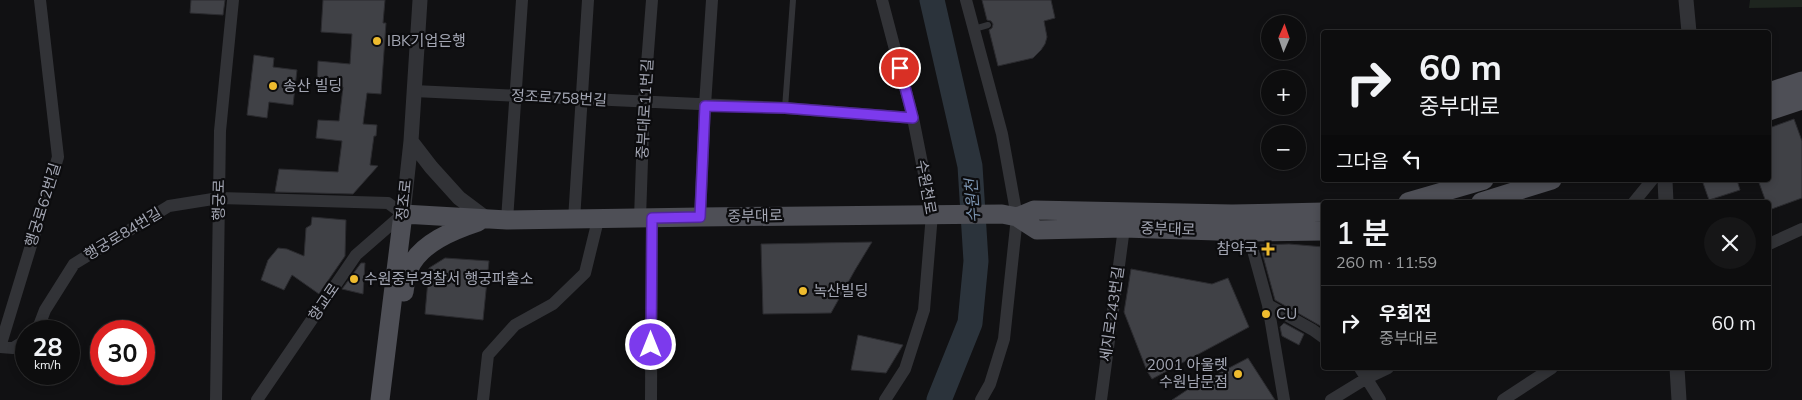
<!DOCTYPE html>
<html lang="ko">
<head>
<meta charset="utf-8">
<style>
	:root { --surface:#0d0d0e; --page:#161617; --text:#f1f3f6; --muted:#9a9c9e; --line:#2d2d2e }
	body { margin:0; font-family:Mulish,"Noto Sans KR",sans-serif; background:var(--page); color:var(--text); height:100vh; display:flex; flex-direction:column; font-size:19px; white-space:nowrap }
	* { box-sizing:border-box; margin:0 }
	p { font-size:16px; color:var(--muted) }
	.icon { flex:none; width:28px; height:28px; fill:none; stroke:currentColor; stroke-width:2; stroke-linecap:round; stroke-linejoin:round }
	.map { position:relative; flex:1; overflow:hidden }
	.side { position:absolute; left:1321px; top:200px; width:450px; height:170px; display:flex; flex-direction:column; background:var(--surface); border-radius:5px; box-shadow:0 2px 8px #0003,0 0 0 1px var(--line) }
	.side>* { flex:none }
	.banner { position:absolute; left:1321px; top:30px; width:450px; height:152px; border-radius:5px; box-shadow:0 2px 8px #0003,0 0 0 1px var(--line); background:#0d0d0e; color:var(--text); overflow:hidden }
	.needle { width:32px; rotate:2deg }
	.fabs { position:absolute; left:1261px; top:15px; display:grid; gap:10px }
	.fabs a { display:grid; place-items:center; width:45px; height:45px; border-radius:50%; background:var(--surface); box-shadow:0 2px 8px #0003,0 0 0 1px var(--line); font-size:25px }
	.speed { position:absolute; left:15px; top:320px; display:flex; gap:10px; font-size:25px; font-weight:700; text-align:center }
	.speed>* { display:grid; place-content:center; width:65px; height:65px; border-radius:50%; background:var(--surface); box-shadow:0 2px 8px #0003,0 0 0 1px var(--line); line-height:1 }
	.speed small { font-size:12px; font-weight:400 }
	.speed .limit { border:8px solid #d22; background:#fff; color:#111 }
	.pin { position:absolute; display:grid; place-items:center; width:42px; height:42px; color:#fff; margin:-21px; border:2px solid #fff; border-radius:50%; box-shadow:0 1px 5px #0007 }
	.me { position:absolute; width:55px; margin:-28px; rotate:0deg; stroke-linejoin:round; filter:drop-shadow(0 0 4px #0008) }
	.turn { display:flex; align-items:center; gap:18px; height:105px; padding:0 15px; font-size:22px }
	.turn .icon { width:65px; height:65px; stroke-width:2.5 }
	.turn b { display:block; font-size:35px; line-height:42px }
	.then { display:flex; align-items:center; height:48px; padding:0 15px; background:#0003; gap:10px; font-size:19px }
	.round { display:grid; place-items:center; flex:none; width:52px; height:52px; border-radius:26px; background:var(--page) }
	.summary { display:flex; align-items:center; justify-content:space-between; height:85px; padding:0 15px }
	h1 { font-size:30px; font-weight:600; line-height:38px }
	ul { padding:0; list-style:none }
	li { display:flex; align-items:center; gap:15px; height:75px; padding:0 15px; border-top:1px solid var(--line) }
	li div { flex:1 }
	li b { display:block; font-size:19px }
	li em { font-style:normal }
	.map>svg:first-child { display:block }
</style>
</head>
<body>
<div class="map">
<svg width="1802" height="400" viewBox="0 0 1802 400">
	<rect width="100%" height="100%" fill="#111113"/>
	<!-- garden -->
	<path fill="#1e251f" d="M 1750,0 L 1802,0 L 1802,7 L 1749,8 Z"/>
	<g fill="none" stroke-linecap="round" stroke-linejoin="round">
		<!-- river -->
		<path stroke="#2b333b" stroke-width="25" d="M 932,0 L 970,166 L 976,261 L 970,323 L 939,400"/>
	</g>
	<!-- building -->
	<path fill="#404146" stroke="#2b2b2f" d="M 191,0 L 225,0 L 223,15 L 190,13 Z
		M 323,0 L 385,0 L 383,23 L 386,23 L 381,94 L 367,93 L 363,124 L 377,125 L 376,136 L 374,136 L 370,165 L 378,166 L 353,194 L 275,192 L 279,169 L 338,172 L 342,141 L 316,138 L 318,120 L 339,121 L 343,87 L 337,87 L 338,84 L 317,82 L 318,61 L 350,64 L 352,34 L 321,32 Z
		M 982,0 L 1051,0 L 1055,18 L 1044,21 L 1047,37 L 1045,44 L 1041,50 L 1033,58 L 998,66 L 989,30 L 992,28 L 993,24 L 991,21 L 987,20 Z
		M 254,55 L 274,58 L 273,67 L 297,70 L 293,105 L 269,102 L 267,118 L 247,115 Z
		M 1794,119 L 1802,141 L 1802,198 L 1769,210 L 1769,202 L 1766,202 L 1758,180 L 1769,180 L 1769,128 Z
		M 1702,180 L 1737,180 L 1740,190 L 1709,200 Z
		M 312,217 L 346,220 L 345,256 L 325,285 L 319,294 L 292,275 L 284,290 L 261,280 L 268,260 L 278,248 L 287,249 L 304,256 L 306,228 L 311,225 Z
		M 872,242 L 855,270 L 831,313 L 763,314 L 761,244 Z
		M 1289,244 L 1324,247 L 1324,328 L 1275,300 L 1260,245 Z
		M 445,258 L 489,261 L 483,320 L 425,314 L 429,268 Z
		M 361,263 L 365,263 L 363,294 L 342,289 Z
		M 1131,269 L 1212,284 L 1228,278 L 1249,327 L 1152,379 L 1147,371 L 1124,312 Z
		M 1284,323 L 1304,334 L 1299,345 L 1282,336 L 1280,327 Z
		M 858,335 L 903,345 L 886,373 L 851,370 Z
		M 1248,358 L 1275,400 L 1172,400 L 1187,390 Z"/>
	<g fill="none" stroke-linecap="round" stroke-linejoin="round">
		<!-- service -->
		<path stroke="#323337" stroke-width="6" d="M 974,29 L 988,25
			M 785,108 L 793,0"/>
		<!-- minor -->
		<path stroke="#323337" stroke-width="12" d="M 882,0 L 913,118 L 932,214 L 924,310 L 905,369 L 885,400
			M 966,0 L 1002,134 L 1017,217 L 1004,339 L 990,384 L 981,400
			M 414,91 L 785,108 L 913,118
			M 1634,202 L 1652,180
			M 700,217 L 705,105 L 712,0
			M 640,218 L 644,103 L 652,0
			M 507,220 L 522,0
			M 574,220 L 588,0
			M 1248,232 L 1268,305 L 1313,330 L 1324,338
			M 1769,244 L 1802,229
			M 1268,305 L 1284,400
			M 37,331 L 45,310 L 74,264 L 169,206 L 219,198 L 388,203 L 403,214 L 356,255 L 257,400
			M 0,347 L 58,157 L 40,0
			M 0,347 L 13,348 L 26,340
			M 1360,368 L 1380,400
			M 216,400 L 220,131 L 233,0
			M 483,400 L 488,355 L 515,325 L 553,304 L 585,273 L 598,220
			M 651,400 L 652,218
			M 1101,400 L 1124,228
			M 1331,400 L 1367,378 L 1388,368
			M 1503,400 L 1552,368"/>
		<!-- tertiary -->
		<path stroke="#323337" stroke-width="15" d="M 1686,0 L 1689,32
			M 411,141 L 431,167 L 459,198 L 487,219
			M 1665,180 L 1666,202
			M 403,214 L 411,141 L 420,0
			M 1677,368 L 1679,400"/>
		<!-- primary -->
		<path stroke="#4e4f56" stroke-width="19" d="M 1769,92 L 1802,81
			M 1769,111 L 1802,100
			M 1408,202 L 1484,180
			M 1481,202 L 1552,180
			M 1017,217 L 1034,210 L 1232,214 L 1324,212
			M 404,292 C 405,285 406,276 409,269 C 420,243 454,230 478,222
			M 380,400 L 403,214 L 507,220 L 700,217 L 1002,214 L 1017,217 L 1037,230 L 1124,228 L 1248,232 L 1324,231"/>
	</g>
	<g fill="none" stroke-linecap="round" stroke-linejoin="round">
		<defs>
			<path id="route" d="M 651,345 L 652,218 L 700,217 L 705,106 L 785,108 L 913,118 L 900,68"/>
		</defs>
		<!-- route casing -->
		<use href="#route" stroke="#51269a" stroke-width="12"/>
		<!-- route -->
		<use href="#route" stroke="#7c3aed" stroke-width="9"/>
	</g>
	<!-- markers -->
	<g fill="#eebb2e" stroke="#0c0c0e" stroke-width="2">
		<circle cx="377" cy="41" r="5"/>
		<circle cx="273" cy="86" r="5"/>
		<path d="M1265.5 241.5h5v5h5v5h-5v5h-5v-5h-5v-5h5z"/>
		<circle cx="354" cy="279" r="5"/>
		<circle cx="803" cy="291" r="5"/>
		<circle cx="1266" cy="314" r="5"/>
		<circle cx="1238" cy="374" r="5"/>
	</g>
	<g text-anchor="middle" stroke-width="4.5" stroke-linejoin="round" paint-order="stroke">
		<!-- poi labels -->
		<g font-size="15" fill="#a3a6b3" stroke="#0c0c0e" text-anchor="start">
			<text x="387" y="46">IBK기업은행</text>
			<text x="283" y="91">송산 빌딩</text>
			<text x="1258" y="254" text-anchor="end">참약국</text>
			<text x="364" y="284">수원중부경찰서 행궁파출소</text>
			<text x="813" y="296">녹산빌딩</text>
			<text x="1276" y="319">CU</text>
			<text x="1228" y="370" text-anchor="end">2001 아울렛<tspan x="1228" dy="17">수원남문점</tspan></text>
		</g>
		<!-- street labels -->
		<g font-size="15" fill="#a3a6b3" stroke="#0c0c0e">
			<text transform="translate(559 98) rotate(3)" y="5">정조로758번길</text>
			<text transform="translate(645 109) rotate(-87)" y="5">중부대로11번길</text>
			<text transform="translate(926 187) rotate(80)" y="5">수원천로</text>
			<text transform="translate(219 200) rotate(-89)" y="5">행궁로</text>
			<text transform="translate(404 200) rotate(-84)" y="5">정조로</text>
			<text transform="translate(43 205) rotate(-73)" y="5">행궁로62번길</text>
			<text transform="translate(755 216) rotate(-1)" y="5">중부대로</text>
			<text transform="translate(1168 229) rotate(2)" y="5">중부대로</text>
			<text transform="translate(123 234) rotate(-31)" y="5">행궁로84번길</text>
			<text transform="translate(324 302) rotate(-56)" y="5">향교로</text>
			<text transform="translate(1112 314) rotate(-82)" y="5">세지로243번길</text>
		</g>
		<!-- water labels -->
		<g font-size="16" font-style="italic" fill="#7a92ae" stroke="#0c0c0e">
			<text transform="translate(972 201) rotate(-94)" y="6">수원천</text>
		</g>
	</g>
</svg>
<div class="fabs">
<a><svg class="needle" viewBox="-14 -14 28 28"><path d="M0-13l5 13h-10z" fill="#e53935"/><path d="M0 13l5-13h-10z" fill="#9a9c9e"/></svg></a>
<a>+</a>
<a>−</a>
</div>
<div class="speed"><div>28<small>km/h</small></div><div class="limit">30</div></div>
<div class="pin" style="left:900px;top:68px;background:#d93025"><svg class="icon" aria-label="arrive" viewBox="0 0 24 24"><path d="M6 21V4h12l-3 4 3 4H6"/></svg></div>
<svg class="me" style="left:651px;top:345px" viewBox="-20 -20 40 40"><circle r="17" fill="#7c3aed" stroke="#fff" stroke-width="3"/><path d="M0-11L8 9 0 5-8 9z" fill="#fff"/></svg>
<div class="banner">
<div class="turn"><svg class="icon" aria-label="right" viewBox="0 0 24 24"><path d="M7 20v-9h11M14 6l5 5-5 5"/></svg><div><b>60 m</b>중부대로</div></div>
<div class="then">그다음<svg class="icon" aria-label="left" viewBox="0 0 24 24"><path d="M17 20v-9H6M10 6l-5 5 5 5"/></svg></div>
</div>
<section class="side">
<div class="summary"><div><h1>1 분</h1><p>260 m · 11:59</p></div><a class="round"><svg class="icon" aria-label="close" viewBox="0 0 24 24"><path d="M6 6l12 12M18 6L6 18"/></svg></a></div>
<ul>
<li><svg class="icon" aria-label="right" viewBox="0 0 24 24"><path d="M7 20v-9h11M14 6l5 5-5 5"/></svg><div><b>우회전</b><p>중부대로</p></div><em>60 m</em></li>
</ul>
</section>
</div>
</body>
</html>
